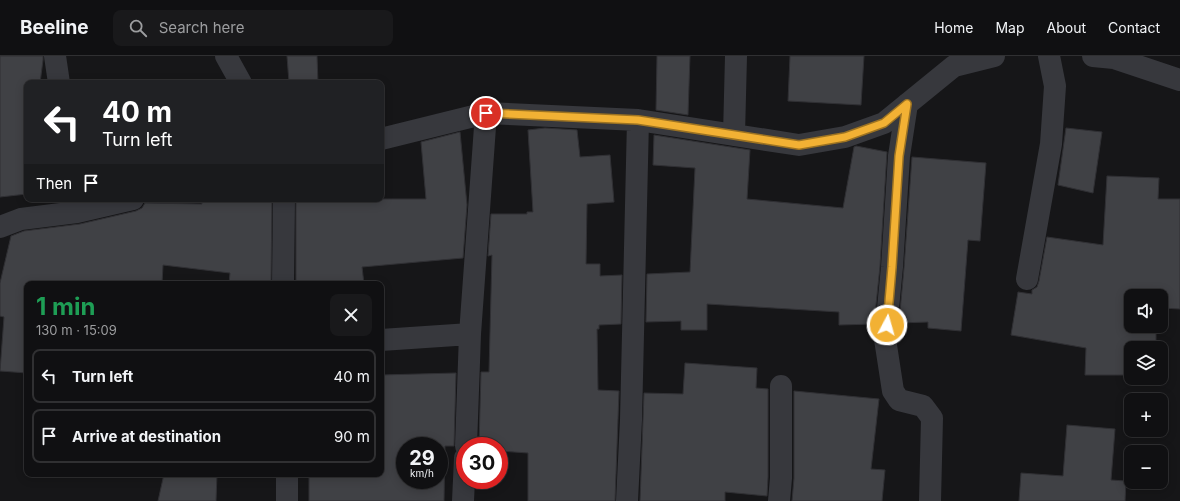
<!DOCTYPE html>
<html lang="en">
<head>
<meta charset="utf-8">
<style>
	:root { --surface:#101012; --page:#19191b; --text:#f1f3f6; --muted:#9c9d9f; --line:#303032 }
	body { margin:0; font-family:Inter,sans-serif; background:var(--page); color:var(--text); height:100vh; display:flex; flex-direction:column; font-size:15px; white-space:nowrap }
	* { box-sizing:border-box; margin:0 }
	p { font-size:13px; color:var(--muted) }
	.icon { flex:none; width:22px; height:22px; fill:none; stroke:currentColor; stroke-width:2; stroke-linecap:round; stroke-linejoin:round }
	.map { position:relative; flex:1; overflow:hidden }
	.panel { position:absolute; left:24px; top:225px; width:360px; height:196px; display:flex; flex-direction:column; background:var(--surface); border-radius:8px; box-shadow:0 2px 10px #0003,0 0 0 1px var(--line) }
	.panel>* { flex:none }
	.banner { position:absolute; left:24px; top:24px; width:360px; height:122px; border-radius:8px; box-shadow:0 2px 10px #0003,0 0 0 1px var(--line); background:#202124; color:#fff; overflow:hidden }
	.tools { position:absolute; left:1124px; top:233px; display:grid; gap:8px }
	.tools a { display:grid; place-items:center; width:44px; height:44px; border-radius:8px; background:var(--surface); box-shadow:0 2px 10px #0003,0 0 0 1px var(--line); font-size:20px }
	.speed { position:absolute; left:396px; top:381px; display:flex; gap:8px; font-size:20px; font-weight:700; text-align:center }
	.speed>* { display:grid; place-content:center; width:52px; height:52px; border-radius:50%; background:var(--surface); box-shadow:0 2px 10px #0003,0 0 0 1px var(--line); line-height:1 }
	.speed small { font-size:10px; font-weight:400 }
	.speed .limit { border:6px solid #d22; background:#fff; color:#111 }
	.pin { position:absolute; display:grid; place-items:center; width:34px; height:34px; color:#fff; margin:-17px; border:2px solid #fff; border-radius:50%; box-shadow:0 1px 4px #0007 }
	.me { position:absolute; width:44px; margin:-22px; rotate:6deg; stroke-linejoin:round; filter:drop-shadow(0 0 3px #0008) }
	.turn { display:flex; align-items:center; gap:14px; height:84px; padding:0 12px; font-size:18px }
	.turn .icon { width:52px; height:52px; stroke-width:2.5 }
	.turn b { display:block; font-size:28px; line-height:34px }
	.then { display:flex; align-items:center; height:38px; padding:0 12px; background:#0003; gap:8px; font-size:15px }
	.round { display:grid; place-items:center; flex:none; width:42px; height:42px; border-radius:8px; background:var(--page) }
	.head { display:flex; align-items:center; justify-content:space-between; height:68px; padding:0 12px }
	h1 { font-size:24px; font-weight:700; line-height:30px; color:#1e9e55 }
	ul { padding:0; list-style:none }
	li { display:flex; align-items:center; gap:12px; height:54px; margin:0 8px 6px; padding:0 4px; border:2px solid var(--line); border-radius:8px }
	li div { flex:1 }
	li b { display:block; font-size:15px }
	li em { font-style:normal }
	header { display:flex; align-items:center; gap:24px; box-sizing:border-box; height:56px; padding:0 20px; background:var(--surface); border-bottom:1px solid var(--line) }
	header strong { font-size:19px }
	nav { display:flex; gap:22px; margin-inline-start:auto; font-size:14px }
	.search { width:280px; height:36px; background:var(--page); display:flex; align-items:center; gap:10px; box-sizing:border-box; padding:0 14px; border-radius:8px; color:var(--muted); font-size:15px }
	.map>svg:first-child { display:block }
</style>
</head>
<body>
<header>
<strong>Beeline</strong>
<div class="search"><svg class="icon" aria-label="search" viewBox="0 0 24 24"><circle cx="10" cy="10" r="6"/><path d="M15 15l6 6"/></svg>Search here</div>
<nav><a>Home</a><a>Map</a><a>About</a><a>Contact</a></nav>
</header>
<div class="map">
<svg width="1180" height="445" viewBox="0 0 1180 445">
	<rect width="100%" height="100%" fill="#161618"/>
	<!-- building -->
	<path fill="#404145" stroke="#303034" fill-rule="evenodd" d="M 0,0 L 43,0 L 43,4 L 40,27 L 27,27 L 27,138 L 0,141 Z
		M 287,0 L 317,0 L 318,27 L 289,27 Z
		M 657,0 L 690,0 L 688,59 L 656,54 Z
		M 790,0 L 864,0 L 861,49 L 788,45 Z
		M 545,72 L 577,74 L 580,101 L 610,99 L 614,146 L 587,148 L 586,208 L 600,208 L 600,220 L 622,219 L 621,268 L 599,269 L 599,273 L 597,273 L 598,334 L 619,335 L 615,445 L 528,445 L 528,397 L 499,395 L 499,390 L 479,390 L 481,316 L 489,316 L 492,199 L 488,200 L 491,158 L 527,158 L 527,156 L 533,156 L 528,74 Z
		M 1066,72 L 1102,76 L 1093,137 L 1058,129 Z
		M 460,76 L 467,149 L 463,202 L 362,211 L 364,228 L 296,228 L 296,143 L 426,143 L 421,86 Z
		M 654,79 L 750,94 L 747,143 L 843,152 L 854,91 L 856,90 L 887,96 L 880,210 L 874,268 L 839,269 L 839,256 L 707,248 L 707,274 L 681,274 L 681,265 L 646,266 L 647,218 L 690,216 L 695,112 L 653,109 Z
		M 912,101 L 986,107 L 980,185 L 968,184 L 961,275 L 928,272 L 928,266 L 899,267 L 904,212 Z
		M 1107,120 L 1159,122 L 1158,143 L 1180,143 L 1180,253 L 1161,252 L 1161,240 L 1131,240 L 1131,270 L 1156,270 L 1156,292 L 1131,292 L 1131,319 L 1085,319 L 1086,292 L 1011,279 L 1018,236 L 1032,238 L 1032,234 L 1037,231 L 1039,225 L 1047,181 L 1103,189 Z
		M 201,143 L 272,143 L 271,228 L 229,228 L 230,217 L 163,209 L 162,228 L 27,228 L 27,317 L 0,315 L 4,261 L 0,260 L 0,227 L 11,180 L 24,175 L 80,168 L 136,155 L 142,152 L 145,147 L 202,148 Z
		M 685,307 L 757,312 L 756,332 L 768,333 L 768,421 L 767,440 L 725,436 L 725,445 L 640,445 L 644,337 L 683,338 Z
		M 456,317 L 454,390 L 445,390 L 444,445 L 309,445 L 309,418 L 381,418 L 381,319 ZM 405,390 L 439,390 L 439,424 L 405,424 Z
		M 794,335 L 879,343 L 871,413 L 885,414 L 882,445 L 792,445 L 794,422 Z
		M 1067,369 L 1115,373 L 1111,424 L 1126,425 L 1125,445 L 1019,445 L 1021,417 L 1063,420 Z
		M 164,418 L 217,418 L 216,445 L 158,445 Z"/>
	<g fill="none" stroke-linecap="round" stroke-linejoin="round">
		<!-- minor -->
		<path stroke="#37383d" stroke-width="22" d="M 55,0 L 59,27
			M 226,0 L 241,27
			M 1093,0 L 1114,2 L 1180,24
			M 907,48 L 899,100 L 892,211 L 885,283 L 893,335 L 899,344 L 923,350 L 932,362 L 930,445
			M 734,79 L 736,0
			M 381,83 L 486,57 L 638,64 L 799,89 L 845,81 L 884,67 L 954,10 L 994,0
			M 0,171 L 21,163 L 77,156 L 133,143
			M 1027,223 L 1051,88 L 1055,30 L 1049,0
			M 283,228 L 284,143
			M 381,284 L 470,278
			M 466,390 L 470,278 L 486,57
			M 287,418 L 287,445
			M 463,445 L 465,402
			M 627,445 L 631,364 L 638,64
			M 779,445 L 781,422 L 781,330"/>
	</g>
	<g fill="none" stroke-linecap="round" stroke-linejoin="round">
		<defs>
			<path id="route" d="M 486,57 L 638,64 L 799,89 L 845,81 L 884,67 L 907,48 L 899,100 L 892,211 L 887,269"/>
		</defs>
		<!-- route casing -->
		<use href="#route" stroke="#9d7322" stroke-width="10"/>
		<!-- route -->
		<use href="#route" stroke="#f2b134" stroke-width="7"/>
	</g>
</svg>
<div class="tools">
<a><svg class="icon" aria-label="sound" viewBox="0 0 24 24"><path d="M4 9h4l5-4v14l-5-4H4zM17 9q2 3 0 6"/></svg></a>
<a><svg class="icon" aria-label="layers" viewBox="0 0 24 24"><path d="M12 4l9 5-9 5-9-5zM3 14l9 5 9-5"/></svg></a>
<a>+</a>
<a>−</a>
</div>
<div class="speed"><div>29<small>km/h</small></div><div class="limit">30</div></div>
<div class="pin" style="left:486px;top:57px;background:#d93025"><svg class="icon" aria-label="arrive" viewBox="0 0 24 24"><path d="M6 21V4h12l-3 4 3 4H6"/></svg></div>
<svg class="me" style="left:887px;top:269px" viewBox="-20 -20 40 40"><circle r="17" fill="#f2b134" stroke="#fff" stroke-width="3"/><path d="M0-11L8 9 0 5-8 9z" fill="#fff"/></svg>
<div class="banner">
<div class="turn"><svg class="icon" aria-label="left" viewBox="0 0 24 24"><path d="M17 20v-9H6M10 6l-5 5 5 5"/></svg><div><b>40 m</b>Turn left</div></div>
<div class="then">Then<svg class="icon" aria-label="arrive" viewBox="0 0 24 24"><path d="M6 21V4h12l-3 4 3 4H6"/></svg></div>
</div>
<section class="panel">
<div class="head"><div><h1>1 min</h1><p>130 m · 15:09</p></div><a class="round"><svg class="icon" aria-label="close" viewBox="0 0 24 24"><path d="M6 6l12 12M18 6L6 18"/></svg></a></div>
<ul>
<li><svg class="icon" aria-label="left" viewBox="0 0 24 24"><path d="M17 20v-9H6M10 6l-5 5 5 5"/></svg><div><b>Turn left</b></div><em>40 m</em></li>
<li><svg class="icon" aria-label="arrive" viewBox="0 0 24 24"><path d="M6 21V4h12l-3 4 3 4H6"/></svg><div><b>Arrive at destination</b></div><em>90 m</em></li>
</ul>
</section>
</div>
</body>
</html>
